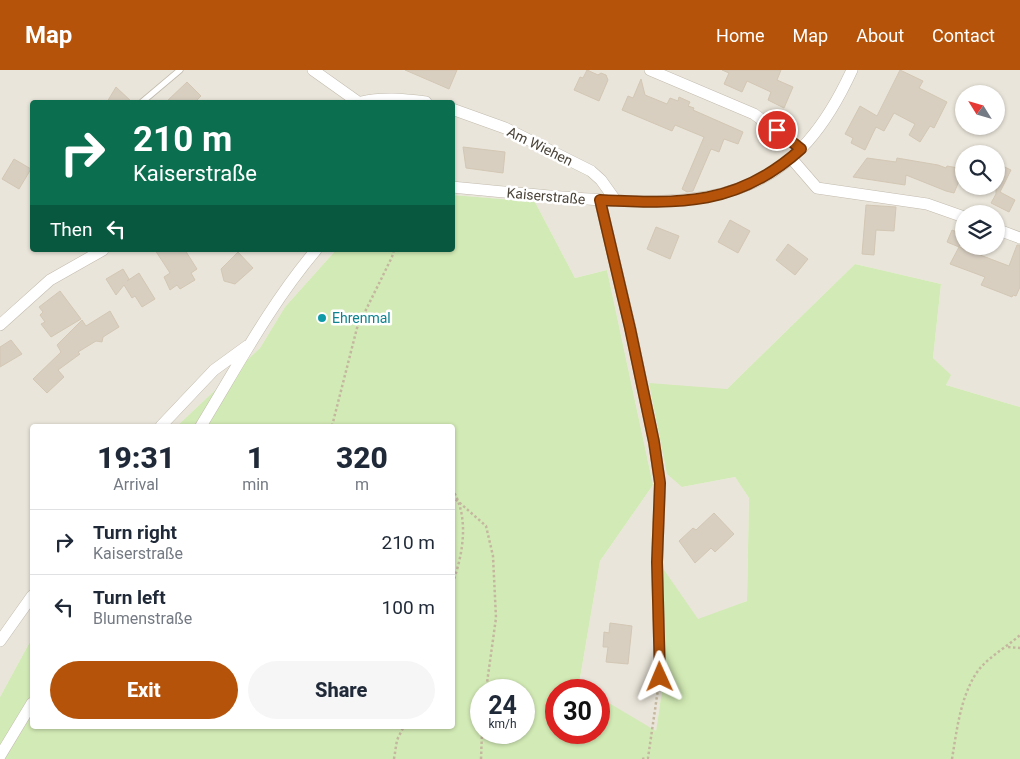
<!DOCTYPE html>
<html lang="en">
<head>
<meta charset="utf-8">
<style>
	:root { --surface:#fff; --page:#f6f6f7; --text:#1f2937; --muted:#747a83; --line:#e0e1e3; --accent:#b45309 }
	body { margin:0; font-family:Roboto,sans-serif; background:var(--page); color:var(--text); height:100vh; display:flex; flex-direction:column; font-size:19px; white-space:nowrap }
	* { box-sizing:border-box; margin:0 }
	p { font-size:16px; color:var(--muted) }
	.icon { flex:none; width:28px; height:28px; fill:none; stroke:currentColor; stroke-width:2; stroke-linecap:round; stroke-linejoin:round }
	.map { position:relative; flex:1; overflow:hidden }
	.side { position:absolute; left:30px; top:354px; width:425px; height:305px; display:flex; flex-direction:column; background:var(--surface); border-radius:5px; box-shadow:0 1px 4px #0004 }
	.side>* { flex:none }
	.banner { position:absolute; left:30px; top:30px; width:425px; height:152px; border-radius:5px; box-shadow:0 1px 4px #0004; background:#0b6e4f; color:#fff; overflow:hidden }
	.needle { width:32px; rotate:307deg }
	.fabs { position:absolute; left:955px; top:15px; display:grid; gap:10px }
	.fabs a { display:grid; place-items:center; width:50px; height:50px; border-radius:50%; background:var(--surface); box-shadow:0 1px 4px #0004; font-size:25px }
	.speed { position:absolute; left:470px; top:609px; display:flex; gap:10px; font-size:25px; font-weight:700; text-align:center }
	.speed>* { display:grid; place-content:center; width:65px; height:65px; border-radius:50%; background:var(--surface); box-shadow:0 1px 4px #0004; line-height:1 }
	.speed small { font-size:12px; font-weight:400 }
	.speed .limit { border:8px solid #d22; background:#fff; color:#111 }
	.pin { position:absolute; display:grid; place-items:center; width:42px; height:42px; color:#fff; margin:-21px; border:2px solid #fff; border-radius:50%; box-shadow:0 1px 5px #0007 }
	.me { position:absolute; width:55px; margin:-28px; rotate:359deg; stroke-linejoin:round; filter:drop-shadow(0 0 4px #0008) }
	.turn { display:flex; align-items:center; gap:18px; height:105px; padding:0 20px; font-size:22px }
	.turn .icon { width:65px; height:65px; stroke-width:2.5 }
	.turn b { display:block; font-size:35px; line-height:42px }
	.then { display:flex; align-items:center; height:48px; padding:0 20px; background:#0003; gap:10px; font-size:19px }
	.eta { display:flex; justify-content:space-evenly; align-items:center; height:85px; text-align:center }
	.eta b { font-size:30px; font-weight:800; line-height:35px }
	.action { display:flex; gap:10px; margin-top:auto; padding:10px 20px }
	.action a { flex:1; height:58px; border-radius:30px; background:var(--accent); color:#fff; font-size:20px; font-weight:800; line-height:58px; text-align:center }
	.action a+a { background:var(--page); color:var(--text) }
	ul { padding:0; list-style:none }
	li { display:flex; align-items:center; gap:15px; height:65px; padding:0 20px; border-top:1px solid var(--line) }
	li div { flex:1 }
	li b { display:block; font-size:19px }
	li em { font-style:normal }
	header { display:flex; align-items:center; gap:30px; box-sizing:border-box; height:70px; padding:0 25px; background:var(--accent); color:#fff }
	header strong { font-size:24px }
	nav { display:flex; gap:28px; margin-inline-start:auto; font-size:18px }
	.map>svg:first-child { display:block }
</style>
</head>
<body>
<header>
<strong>Map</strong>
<nav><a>Home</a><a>Map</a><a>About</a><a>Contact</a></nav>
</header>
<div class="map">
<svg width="1020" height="689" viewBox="0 0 1020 689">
	<rect width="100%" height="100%" fill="#f6f3ec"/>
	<!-- residential -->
	<path fill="#eae5da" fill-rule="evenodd" d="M 0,0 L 1020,0 L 1020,337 L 946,315 L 950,305 L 933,288 L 941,214 L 855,194 L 727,319 L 682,417 L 735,407 L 749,428 L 747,531 L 698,550 L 662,498 L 664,607 L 656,662 L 599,627 L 599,620 L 588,620 L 579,614 L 600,491 L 653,415 L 607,200 L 575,208 L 535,132 L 453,125 L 452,32 L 32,32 L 32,180 L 336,180 L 285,237 L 260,278 L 177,356 L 32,356 L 32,568 L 0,627 ZM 964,24 L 996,24 L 996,56 L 964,56 ZM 964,84 L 996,84 L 996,116 L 964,116 ZM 964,144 L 996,144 L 996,176 L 964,176 Z"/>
	<!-- green -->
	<path fill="#d2eab5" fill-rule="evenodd" d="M 453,125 L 535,132 L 575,208 L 607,200 L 653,415 L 600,491 L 579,614 L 588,620 L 556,620 L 556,662 L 599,662 L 599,627 L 656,661 L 664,607 L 662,497 L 698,549 L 747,531 L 749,428 L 735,407 L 682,417 L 667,404 L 649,313 L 727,319 L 855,194 L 941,214 L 933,288 L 951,305 L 946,315 L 1020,337 L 1020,689 L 0,689 L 0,627 L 32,568 L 32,656 L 452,656 L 452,356 L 177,356 L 260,278 L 285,237 L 336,180 L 452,180 ZM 481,620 L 524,620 L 524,662 L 481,662 Z"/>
	<!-- building -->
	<path fill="#d8cfc1" stroke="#d3c7b4" d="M 405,0 L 457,0 L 449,19 Z
		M 587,0 L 598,5 L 601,3 L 606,5 L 608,10 L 599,31 L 574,20 L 580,7 L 583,8 Z
		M 722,0 L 781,0 L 777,10 L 793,17 L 784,38 L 768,30 L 771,22 L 747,11 L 742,22 L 724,14 L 729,3 Z
		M 900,0 L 923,11 L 919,18 L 947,32 L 934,58 L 930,56 L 920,72 L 909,65 L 915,54 L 894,43 L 884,61 L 876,57 L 865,80 L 851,73 L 853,68 L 845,64 L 860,36 L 877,46 Z
		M 641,9 L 645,25 L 667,34 L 670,28 L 678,31 L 679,27 L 690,32 L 688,36 L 694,38 L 693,40 L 743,62 L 738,74 L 724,69 L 719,82 L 711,79 L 693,121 L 687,122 L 682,119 L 704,67 L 675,55 L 672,61 L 622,40 L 628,26 L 633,28 Z
		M 187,12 L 201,26 L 195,32 L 166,32 Z
		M 116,17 L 132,32 L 107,32 Z
		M 463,77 L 505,82 L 503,103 L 466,98 Z
		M 867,88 L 896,92 L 897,88 L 938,95 L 946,98 L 947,96 L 964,99 L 954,123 L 946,121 L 906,105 L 905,115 L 853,107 Z
		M 14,89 L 31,99 L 19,119 L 2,109 Z
		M 996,93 L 1011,100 L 1000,122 L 1015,130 L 1009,142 L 991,133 L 996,124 Z
		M 866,135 L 896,137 L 894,161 L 876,160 L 874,185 L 862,184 Z
		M 730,150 L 750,161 L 738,183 L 718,172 Z
		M 656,157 L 679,166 L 670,189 L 647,179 Z
		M 952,160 L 964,165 L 959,177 L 947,172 Z
		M 788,174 L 808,189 L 795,205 L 776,190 Z
		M 1017,175 L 1020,175 L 1020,217 L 1016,226 L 1013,225 L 1012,227 L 981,215 L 985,207 L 950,194 L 959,177 L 1009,196 Z
		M 155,180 L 185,180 L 197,199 L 191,203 L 195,210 L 180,219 L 177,215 L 170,220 L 164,207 L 170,203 Z
		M 238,182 L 253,198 L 235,214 L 224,211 L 221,199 Z
		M 123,199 L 129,209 L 127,211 L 139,203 L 155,229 L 142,237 L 135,226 L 132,228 L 124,215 L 116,225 L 106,209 Z
		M 60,221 L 81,249 L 51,267 L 41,254 L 45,252 L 40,245 L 43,242 L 39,237 Z
		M 110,241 L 119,257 L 103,267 L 102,272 L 96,271 L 78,282 L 80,284 L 58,300 L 64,307 L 47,323 L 33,309 L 61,282 L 57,275 L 82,250 L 86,256 Z
		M 11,270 L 22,284 L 0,297 L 0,277 Z
		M 714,443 L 734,464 L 715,482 L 711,478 L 695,493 L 679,471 L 693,458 L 696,460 Z
		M 610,553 L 632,556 L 628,594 L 606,592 L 608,577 L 603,577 L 604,562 L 609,563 Z"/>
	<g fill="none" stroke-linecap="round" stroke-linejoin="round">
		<defs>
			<path id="lane" d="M 142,32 L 180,0"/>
			<path id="street" d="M 313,0 L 358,32
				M 650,0 L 754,44 L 801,79
				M 361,32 C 383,27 403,29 426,32
				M 452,39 L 505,58 L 591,101 L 601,110 L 616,131
				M 791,88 L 817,118 L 927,134 L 964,147
				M 452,117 C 503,122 553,127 603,130 C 727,137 797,120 852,0
				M 600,130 L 630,257 L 654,372 L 660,413 L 657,492 L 660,607
				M 996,159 L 1020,168
				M 0,255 L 50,210 L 103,180
				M 161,356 L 214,300 L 247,276
				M 201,356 C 237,297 271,233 316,180
				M 0,571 L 32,526
				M 0,686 L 32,633"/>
		</defs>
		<!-- lane casing -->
		<use href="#lane" stroke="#c2bbae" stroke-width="7"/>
		<!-- street casing -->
		<use href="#street" stroke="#c2bbae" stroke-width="12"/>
		<!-- path -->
		<path stroke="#c4b79f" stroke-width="2.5" stroke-dasharray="2.5 2.5" stroke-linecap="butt" d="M 332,356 L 357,258 L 392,187 L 394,180
			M 452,419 C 470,447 463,485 452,515
			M 452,426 L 486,456 L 493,486 L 496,548 L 486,620
			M 1008,577 L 1020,578
			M 394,689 L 397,670 L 404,656
			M 481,689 L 482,662
			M 642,689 L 648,688 L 658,619
			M 952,689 C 957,659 961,621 981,597 C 992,585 1008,576 1020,565"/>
		<!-- lane -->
		<use href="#lane" stroke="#fff" stroke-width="5.5"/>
		<!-- street -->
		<use href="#street" stroke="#fff" stroke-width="11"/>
	</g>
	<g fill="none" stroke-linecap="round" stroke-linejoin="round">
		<defs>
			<path id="route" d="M 660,607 L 657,492 L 660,413 L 654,372 L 630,258 L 600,130 C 681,134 738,136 801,79 L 777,60"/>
		</defs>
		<!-- route casing -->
		<use href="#route" stroke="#753606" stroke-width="12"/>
		<!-- route -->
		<use href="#route" stroke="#b45309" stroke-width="9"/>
	</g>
	<!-- markers -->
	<circle fill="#0f9aa8" stroke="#fff" stroke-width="2" cx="322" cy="248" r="5"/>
	<g text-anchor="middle" stroke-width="5" stroke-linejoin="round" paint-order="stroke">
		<!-- street labels -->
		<g font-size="14" fill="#4b4439" stroke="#fff">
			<text transform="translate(540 76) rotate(26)" y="5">Am Wiehen</text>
			<text transform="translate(546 126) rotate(5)" y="5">Kaiserstraße</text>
		</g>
		<!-- culture labels -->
		<g font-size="14" fill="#0d838f" stroke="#fff" text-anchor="start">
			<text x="332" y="253">Ehrenmal</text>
		</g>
	</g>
</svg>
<div class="fabs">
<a><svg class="needle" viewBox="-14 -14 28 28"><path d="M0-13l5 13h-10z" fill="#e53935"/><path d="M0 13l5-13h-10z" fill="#747a83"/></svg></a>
<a><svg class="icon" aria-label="search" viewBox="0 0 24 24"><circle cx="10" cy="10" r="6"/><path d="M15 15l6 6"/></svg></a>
<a><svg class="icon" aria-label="layers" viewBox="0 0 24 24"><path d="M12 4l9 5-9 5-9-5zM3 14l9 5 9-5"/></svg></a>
</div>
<div class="speed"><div>24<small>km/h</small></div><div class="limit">30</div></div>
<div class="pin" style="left:777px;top:60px;background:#d93025"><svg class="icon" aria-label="arrive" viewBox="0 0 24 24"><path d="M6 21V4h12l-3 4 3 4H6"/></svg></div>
<svg class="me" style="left:660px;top:607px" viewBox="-20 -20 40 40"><path d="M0-17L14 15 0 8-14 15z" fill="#b45309" stroke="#fff" stroke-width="4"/></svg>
<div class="banner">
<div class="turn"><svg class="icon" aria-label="right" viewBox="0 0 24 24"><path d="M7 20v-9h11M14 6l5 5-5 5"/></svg><div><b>210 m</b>Kaiserstraße</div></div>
<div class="then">Then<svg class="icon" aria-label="left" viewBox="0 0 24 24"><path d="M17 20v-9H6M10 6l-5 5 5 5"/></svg></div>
</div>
<section class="side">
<div class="eta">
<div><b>19:31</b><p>Arrival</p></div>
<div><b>1</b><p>min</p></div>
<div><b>320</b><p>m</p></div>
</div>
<ul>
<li><svg class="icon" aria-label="right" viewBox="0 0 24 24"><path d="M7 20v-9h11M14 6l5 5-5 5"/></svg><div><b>Turn right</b><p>Kaiserstraße</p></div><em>210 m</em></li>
<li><svg class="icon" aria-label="left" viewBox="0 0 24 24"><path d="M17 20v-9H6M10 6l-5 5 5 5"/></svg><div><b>Turn left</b><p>Blumenstraße</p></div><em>100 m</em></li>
</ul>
<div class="action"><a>Exit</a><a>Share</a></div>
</section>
</div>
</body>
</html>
